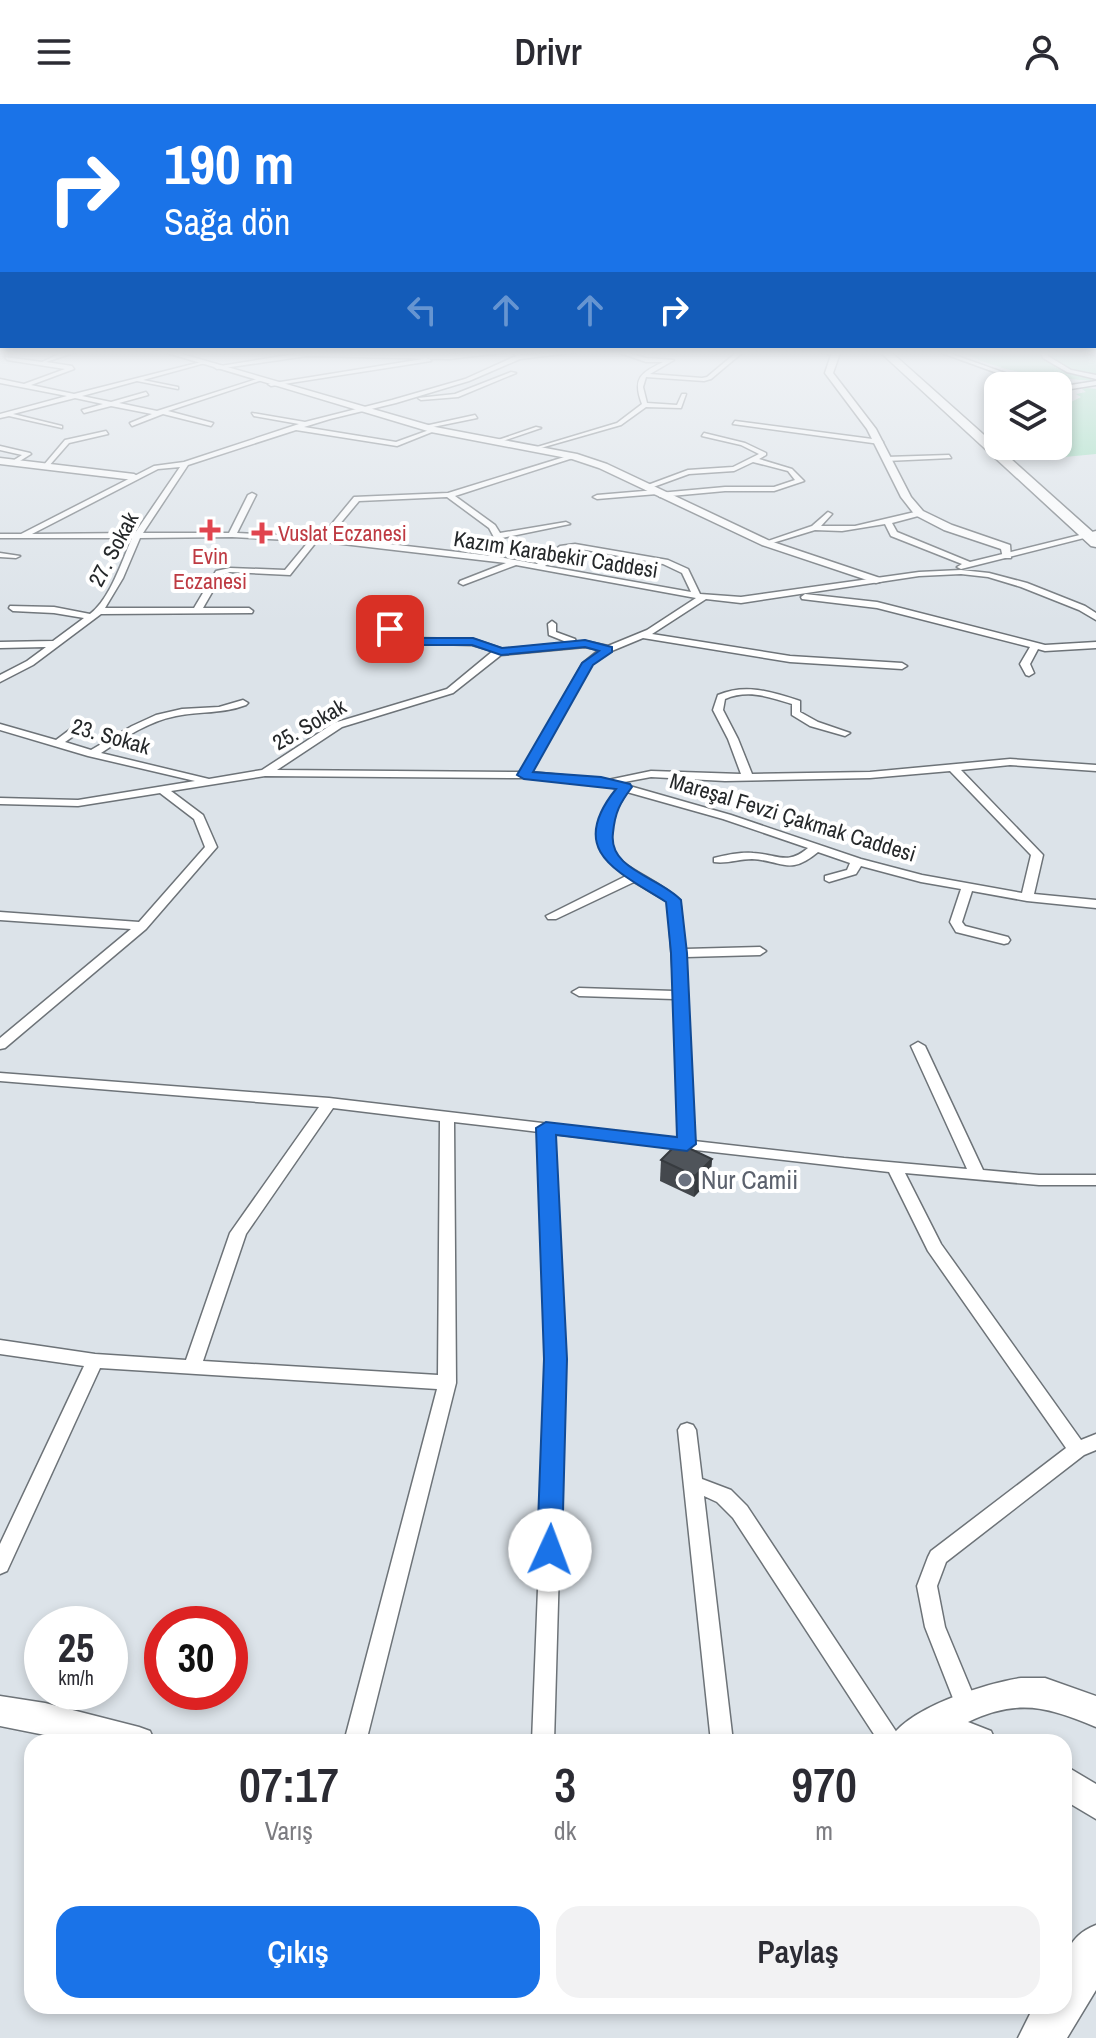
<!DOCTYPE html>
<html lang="tr">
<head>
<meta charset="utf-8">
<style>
	:root { --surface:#fff; --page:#f2f2f3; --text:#2b2b33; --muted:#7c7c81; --accent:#1a73e8 }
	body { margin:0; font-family:"Archivo Narrow",sans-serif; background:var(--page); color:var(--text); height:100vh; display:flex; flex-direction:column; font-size:30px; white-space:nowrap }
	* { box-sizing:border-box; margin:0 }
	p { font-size:26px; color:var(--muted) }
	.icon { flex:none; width:44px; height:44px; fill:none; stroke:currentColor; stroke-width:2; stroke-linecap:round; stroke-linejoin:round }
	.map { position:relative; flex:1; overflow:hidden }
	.side { position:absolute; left:24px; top:1630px; width:1048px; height:280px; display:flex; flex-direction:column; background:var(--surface); border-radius:24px; box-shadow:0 4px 12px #0003 }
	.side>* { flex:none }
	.top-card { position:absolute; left:0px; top:0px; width:1096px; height:244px; box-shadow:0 4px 12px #0003; background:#1a73e8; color:#fff; overflow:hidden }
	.controls { position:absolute; left:984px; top:268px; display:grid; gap:16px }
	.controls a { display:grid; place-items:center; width:88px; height:88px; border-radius:16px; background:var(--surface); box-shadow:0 4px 12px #0003; font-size:40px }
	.speed { position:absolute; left:24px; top:1502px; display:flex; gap:16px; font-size:40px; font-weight:700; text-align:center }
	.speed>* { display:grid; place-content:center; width:104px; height:104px; border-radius:50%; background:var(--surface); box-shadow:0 4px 12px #0003; line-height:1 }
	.speed small { font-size:20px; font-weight:400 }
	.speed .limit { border:12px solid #d22; background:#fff; color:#111 }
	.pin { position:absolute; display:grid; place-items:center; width:68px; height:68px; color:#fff; margin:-34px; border-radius:16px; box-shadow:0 4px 12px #0006 }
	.me { position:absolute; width:88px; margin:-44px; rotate:2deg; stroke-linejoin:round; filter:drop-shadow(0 0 6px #0008) }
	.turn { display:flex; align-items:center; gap:28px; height:168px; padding:0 32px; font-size:36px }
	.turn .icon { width:104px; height:104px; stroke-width:2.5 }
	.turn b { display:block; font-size:56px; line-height:68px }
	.lanes { display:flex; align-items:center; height:76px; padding:0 32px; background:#0003; justify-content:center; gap:40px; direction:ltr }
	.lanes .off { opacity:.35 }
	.eta { display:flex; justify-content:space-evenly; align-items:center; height:136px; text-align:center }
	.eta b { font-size:48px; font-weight:600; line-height:56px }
	.action { display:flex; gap:16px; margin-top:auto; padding:16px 32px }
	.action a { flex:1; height:92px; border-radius:24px; background:var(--accent); color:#fff; font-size:32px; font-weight:600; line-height:92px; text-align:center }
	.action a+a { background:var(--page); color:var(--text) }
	header { display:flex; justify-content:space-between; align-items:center; height:104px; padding:0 32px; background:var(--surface); font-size:36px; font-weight:600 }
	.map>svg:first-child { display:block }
</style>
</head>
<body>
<header><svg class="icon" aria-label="menu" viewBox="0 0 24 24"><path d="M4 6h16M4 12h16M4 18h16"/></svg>Drivr<svg class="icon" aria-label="person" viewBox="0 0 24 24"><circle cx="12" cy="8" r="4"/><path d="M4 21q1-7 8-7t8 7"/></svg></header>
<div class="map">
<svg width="1096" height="1934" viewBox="0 0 1096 1934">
	<rect width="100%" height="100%" fill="#dce3e9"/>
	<!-- green -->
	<path fill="#92ddb6" d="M 963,248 L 1096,248 L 1096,272 L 1079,270 L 1095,277 C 1053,273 1000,270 963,248 Z
		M 1087,284 L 1096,285 L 1096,350 L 1054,354 L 1039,351 L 1021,342 L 1058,342 L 1058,300 L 1069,299 L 1081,293 L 1076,290 L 1086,288 L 1082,285 Z"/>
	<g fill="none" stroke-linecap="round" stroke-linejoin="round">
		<defs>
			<path id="street" d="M 63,248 L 76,248 L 46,258 L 72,262 L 74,265 L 31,281 L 74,290 L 205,257 L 205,259 L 143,276 L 178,283 L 178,285 L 137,277 L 82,292 L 111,298 L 146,288 L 148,291 L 119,299 L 157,307 L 257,275 L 262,276 L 168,307 L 213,319 L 211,322 L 163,310 L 132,322 L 130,319 L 152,310 L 111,302 L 84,309 L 82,306 L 103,300 L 75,294 L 13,310 L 62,322 L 62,324 L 9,312 L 0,314 L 0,310 L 67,292 L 0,279 L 0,275 L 24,280 L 65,265 L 7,256 L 5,253 L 42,258 Z
				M 307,248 L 459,250 L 510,248 L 449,255 L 307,252 L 217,265 L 214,263 Z
				M 513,248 L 519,248 L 521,251 L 578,248 L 520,255 L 469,277 L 396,299 L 330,315 L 304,323 L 396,338 L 432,325 L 437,326 L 397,342 L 296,326 L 188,361 L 143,429 L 229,429 L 248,391 L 252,389 L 256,391 L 237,429 L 321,433 L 354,393 L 448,389 L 574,350 L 576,353 L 455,392 L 495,421 L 500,429 L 566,418 L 570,420 L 502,434 L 504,437 L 499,453 L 537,460 L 560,442 L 575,440 L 668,456 L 688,465 L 700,490 L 741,493 L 919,468 L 961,466 L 989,469 L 1027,479 L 1085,502 L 1096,509 L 1096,516 L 1079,506 L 1021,483 L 988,473 L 961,470 L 919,472 L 741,499 L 706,495 L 652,530 L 790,552 L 902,559 L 907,562 L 902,565 L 790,558 L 643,534 L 602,551 L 592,560 L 531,668 L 608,676 L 651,667 L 741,670 L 728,635 L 713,606 L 718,591 C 746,579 772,588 800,597 L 800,608 L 818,618 L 850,629 L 845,632 L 810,622 L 792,611 L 792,600 C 770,593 748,585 725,595 L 723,606 L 738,635 L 752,670 L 870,668 L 1010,655 L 1096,661 L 1096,667 L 1010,661 L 961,666 L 1043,751 L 1034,790 L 1096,796 L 1096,804 L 1027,797 L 972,787 L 962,818 L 965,822 L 1008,833 L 1010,836 L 1008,839 L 1004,840 L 956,828 L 950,818 L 961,785 L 921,778 L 861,762 L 856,770 L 829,778 L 825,776 L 825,772 L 847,766 L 850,759 L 818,748 C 789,772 784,757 752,755 C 739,755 727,760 714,758 L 714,754 C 726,751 741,748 753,749 C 777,750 787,762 808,744 L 723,715 L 627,688 C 579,761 639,759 680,796 L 685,845 L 760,843 L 766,847 L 760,851 L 686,853 L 694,1037 L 844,1054 L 967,1065 L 911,942 L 918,938 L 925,942 L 983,1066 L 1039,1071 L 1096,1071 L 1096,1081 L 1039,1081 L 905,1069 L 941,1140 L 1081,1336 L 1096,1330 L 1096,1346 L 1084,1351 L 946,1458 L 937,1482 L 945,1523 L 977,1600 L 974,1607 L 966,1610 L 958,1607 L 925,1523 L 917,1482 L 928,1453 L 931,1447 L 1066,1344 L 928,1147 L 889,1068 L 554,1030 L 565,1255 L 554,1638 L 532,1638 L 547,1255 L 539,1028 L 454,1018 L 456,1279 L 366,1638 L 344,1638 L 437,1285 L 100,1264 L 7,1467 L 0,1470 L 0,1440 L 84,1262 L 0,1250 L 0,1236 L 95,1250 L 186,1256 L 230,1129 L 319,1003 L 0,977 L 0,969 L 329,994 L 679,1035 L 674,895 L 579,892 L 572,888 L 579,884 L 674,887 L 668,798 L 634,778 L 556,815 L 548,815 L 546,812 L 626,772 C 588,744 594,720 618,685 L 600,680 L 524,674 L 265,672 L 171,687 L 203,711 L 217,743 L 146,825 L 5,944 L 0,945 L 0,934 L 131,825 L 0,816 L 0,808 L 139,818 L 205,743 L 194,715 L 160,689 L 78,702 L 0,700 L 0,694 L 78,696 L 195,677 L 88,652 L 0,626 L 0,620 L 56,636 L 80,618 L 88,618 L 88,622 L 65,638 L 91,646 L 132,622 L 156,611 L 182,605 L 219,603 L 243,596 L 248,599 L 246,601 C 223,610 200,607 176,612 C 149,617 124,634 101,649 L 209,675 L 262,666 L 334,619 L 447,585 L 493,547 L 472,541 L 398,539 L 390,536 L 377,516 L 378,514 L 384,514 L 396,532 L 402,534 L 473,535 L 503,545 L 569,539 L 549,531 L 548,520 L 552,517 L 556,520 L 556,528 L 575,535 L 576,538 L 585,537 L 608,542 L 647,526 L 696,494 L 516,461 L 463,481 L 459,479 L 460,477 L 506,459 L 317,437 L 290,471 L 230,468 L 222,471 L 203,504 L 249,504 L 253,507 L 252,509 L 101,510 L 33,561 L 0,578 L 0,571 L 27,557 L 46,543 L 0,544 L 0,538 L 53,537 L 84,514 L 54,509 L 13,507 L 9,504 L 10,502 L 54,503 L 90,510 C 110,495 122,457 132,434 L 0,434 L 0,430 L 21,430 L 154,362 L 184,358 L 299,320 L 254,312 L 252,309 L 305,318 L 392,296 L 465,275 L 516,252 ZM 180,363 L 135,429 L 32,430 L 158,365 ZM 447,393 L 489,424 L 496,437 L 492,452 L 329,433 L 359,397 ZM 232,433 L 309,437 L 285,466 L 230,464 L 216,467 L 194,504 L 105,504 L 123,474 L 140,434 ZM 575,444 L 663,460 L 682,469 L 691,488 L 545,462 L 565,446 ZM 585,543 L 599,546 L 583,559 L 521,668 L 277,666 L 342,623 L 453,589 L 501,551 ZM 950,667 L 1031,751 L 1022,789 L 922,771 L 861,755 L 731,711 L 619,679 L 651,673 L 725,677 L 870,674 ZM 333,1004 L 440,1017 L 438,1271 L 203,1257 L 246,1130 Z
				M 617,248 L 624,248 L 646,254 L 674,256 L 650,270 L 702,274 L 707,273 L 737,248 L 743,248 L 711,275 L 704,277 L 646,273 L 643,283 L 647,299 L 677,301 L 682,290 L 686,290 L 681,304 L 646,303 L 621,321 L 537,345 L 537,343 L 617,319 L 642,300 C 632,274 641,269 663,258 L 646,258 Z
				M 939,248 L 946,248 L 1042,282 L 1033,282 Z
				M 1041,248 L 1047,248 L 1048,252 L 1071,266 L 1096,271 L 1096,275 L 1067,268 L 1043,254 Z
				M 1087,248 L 1096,248 L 1096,251 L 1088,249 Z
				M 429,254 L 431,257 L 271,282 L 268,280 Z
				M 511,268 L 516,269 L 458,293 L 421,296 L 418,294 L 455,290 Z
				M 1096,277 L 1096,281 L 1058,287 L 1058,283 Z
				M 475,311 L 477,314 L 423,325 L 420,323 Z
				M 735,317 L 880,336 L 883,338 L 880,340 L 733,320 Z
				M 536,323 L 541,324 L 500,338 L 495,337 Z
				M 106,327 L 108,330 L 69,339 L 48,363 L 43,362 L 65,336 Z
				M 704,329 L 745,339 L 766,349 L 766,351 L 759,355 L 792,365 L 804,377 L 774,387 L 725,387 L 660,393 L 657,390 L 597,395 L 593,393 L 597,391 L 656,386 L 659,389 L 725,383 L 774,383 L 795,376 L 788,367 L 753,358 L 734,367 L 689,370 L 645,386 L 645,382 L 688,366 L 733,363 L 759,350 L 741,341 L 702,332 Z
				M 0,342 L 30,349 L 31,350 L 15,360 L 11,360 L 11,358 L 22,351 L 0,346 Z
				M 949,351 L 951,354 L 886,357 L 883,355 L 886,353 Z
				M 919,407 L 922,407 L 922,411 L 892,419 L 897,428 L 970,458 L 1096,427 L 1096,431 L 961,465 L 957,463 L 962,460 L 891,432 L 885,420 L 842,427 L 815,426 L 766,441 L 762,439 L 812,422 L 828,408 L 832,410 L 821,422 L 855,422 Z
				M 0,449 L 20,452 L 16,454 L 0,453 Z
				M 805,490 L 877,498 L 1045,541 L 1096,538 L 1096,544 L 1045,547 L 1038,545 L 1030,560 L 1034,569 L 1029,572 L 1026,571 L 1020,560 L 1030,543 L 877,504 L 802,495 L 801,493 Z
				M 687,1319 L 693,1321 L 696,1326 L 702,1375 L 731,1386 L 747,1402 L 903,1638 L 879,1638 L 733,1414 L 717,1398 L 704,1392 L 733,1638 L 711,1638 L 678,1326 L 681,1321 Z"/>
			<path id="secondary" d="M 164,248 L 175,248 L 435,323 L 577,350 L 607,360 L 770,437 L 886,476 L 876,479 L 762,441 L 599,364 L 572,355 L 431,328 Z
				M 821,248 L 840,249 L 833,269 L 876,325 L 911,393 L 923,407 L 952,421 L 1010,441 L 1011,454 L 1003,454 L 1001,445 L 944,426 L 915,411 L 901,393 L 867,325 L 825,269 L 831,251 Z
				M 0,354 L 134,370 L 139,373 L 134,376 L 0,360 Z
				M 1021,1574 L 1045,1574 L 1096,1592 L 1096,1623 C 1047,1603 1019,1594 968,1618 L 991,1627 L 996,1638 L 944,1638 L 937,1635 L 933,1638 L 889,1638 C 903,1605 986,1579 1021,1574 Z
				M 0,1592 L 45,1599 L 139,1623 L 150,1627 L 155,1638 L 80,1638 L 0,1622 Z
				M 1064,1661 L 1096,1680 L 1096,1715 L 1064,1696 Z"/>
			<path id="highway" d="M 880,248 L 891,248 L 1096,431 L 1096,443 L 1091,442 Z
				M 1096,1821 L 1096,1886 L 1067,1934 L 1018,1934 L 1034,1902 L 1064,1902 C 1064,1867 1058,1836 1096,1821 Z"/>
		</defs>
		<!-- street casing -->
		<use href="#street" stroke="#6d7378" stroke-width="3"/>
		<!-- secondary casing -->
		<use href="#secondary" stroke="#6d7378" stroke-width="3"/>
		<!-- highway casing -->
		<use href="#highway" stroke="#6d7378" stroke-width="3"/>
		<!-- street -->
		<use href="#street" fill="#fff" fill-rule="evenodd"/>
		<!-- secondary -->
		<use href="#secondary" fill="#fff" fill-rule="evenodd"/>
		<!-- highway -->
		<use href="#highway" fill="#fff" fill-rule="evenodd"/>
	</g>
	<!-- wall -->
	<path fill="#44484d" d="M 712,1055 L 710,1076 L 694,1093 L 660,1077 L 661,1056 Z"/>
	<!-- shaded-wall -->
	<path fill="#373b3f" d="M 712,1055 L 710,1076 L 694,1093 L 695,1072 Z"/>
	<!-- building -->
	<path fill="#4f545a" stroke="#373b3f" stroke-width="2" d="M 678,1039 L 712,1055 L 695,1072 L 661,1056 Z"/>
	<!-- sky -->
	<linearGradient id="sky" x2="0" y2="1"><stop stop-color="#77b7e6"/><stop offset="0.48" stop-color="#eff2f5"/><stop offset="1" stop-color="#eff2f5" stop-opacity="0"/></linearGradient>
	<rect width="1096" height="518" fill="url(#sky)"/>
	<!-- route -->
	<path fill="#1a73e8" stroke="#114b97" stroke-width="2" d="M 390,522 L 403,534 L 473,534 L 502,544 L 585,536 L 612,543 L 612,548 L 593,561 L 533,668 L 601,673 L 630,680 L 632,683 C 620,699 615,708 613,729 C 608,766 660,773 681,796 L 687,849 L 696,1040 L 687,1047 L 556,1031 L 567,1255 L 562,1446 L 559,1454 L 550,1458 L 541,1454 L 537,1446 L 544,1255 L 536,1024 L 546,1018 L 677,1033 L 671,849 L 666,798 C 617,767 566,747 616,685 L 524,675 L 517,671 L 582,559 L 599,547 L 585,543 L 501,551 L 472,541 L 401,541 L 387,534 L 384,525 Z"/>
	<!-- markers -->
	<g fill="#e0444e" stroke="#fff" stroke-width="3">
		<path d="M206 414h8v8h8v8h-8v8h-8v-8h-8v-8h8z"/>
		<path d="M258 417h8v8h8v8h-8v8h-8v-8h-8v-8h8z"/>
	</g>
	<circle fill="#6b7280" stroke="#fff" stroke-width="3" cx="685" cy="1076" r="8"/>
	<g text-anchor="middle" stroke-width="8" stroke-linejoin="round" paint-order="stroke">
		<!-- far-health labels -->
		<g font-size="22" fill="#be3a42" stroke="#fff" text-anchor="start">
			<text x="278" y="437">Vuslat Eczanesi</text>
			<text x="210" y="460" text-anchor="middle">Evin<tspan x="210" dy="25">Eczanesi</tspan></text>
		</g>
		<!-- far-street labels -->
		<g font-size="22" fill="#25282a" stroke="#fff">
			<text transform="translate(113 445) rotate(-62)" y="8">27. Sokak</text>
			<text transform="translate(556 450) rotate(9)" y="8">Kazım Karabekir Caddesi</text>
			<text transform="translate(309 620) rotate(-30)" y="8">25. Sokak</text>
			<text transform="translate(111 632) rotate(16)" y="8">23. Sokak</text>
			<text transform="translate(793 713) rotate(17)" y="8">Mareşal Fevzi Çakmak Caddesi</text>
		</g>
		<!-- worship labels -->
		<g font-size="26" fill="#5b616d" stroke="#fff" text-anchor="start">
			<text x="701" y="1085">Nur Camii</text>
		</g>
	</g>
</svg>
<div class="controls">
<a><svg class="icon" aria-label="layers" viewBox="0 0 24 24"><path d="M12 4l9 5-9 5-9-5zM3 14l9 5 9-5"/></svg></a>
</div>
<div class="speed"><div>25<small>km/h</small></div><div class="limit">30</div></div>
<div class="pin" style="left:390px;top:525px;background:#d93025"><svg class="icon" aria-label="arrive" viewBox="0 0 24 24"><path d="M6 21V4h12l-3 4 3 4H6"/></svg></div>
<svg class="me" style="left:550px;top:1446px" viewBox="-20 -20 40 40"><circle r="19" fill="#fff"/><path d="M0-13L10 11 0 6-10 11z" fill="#1a73e8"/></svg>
<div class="top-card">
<div class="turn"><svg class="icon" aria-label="right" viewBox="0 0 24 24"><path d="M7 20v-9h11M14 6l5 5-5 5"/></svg><div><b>190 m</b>Sağa dön</div></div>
<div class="lanes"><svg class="icon off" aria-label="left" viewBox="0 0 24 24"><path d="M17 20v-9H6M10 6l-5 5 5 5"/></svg><svg class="icon off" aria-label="ahead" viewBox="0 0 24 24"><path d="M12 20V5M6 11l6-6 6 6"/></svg><svg class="icon off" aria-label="ahead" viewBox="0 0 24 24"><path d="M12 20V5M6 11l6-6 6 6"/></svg><svg class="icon" aria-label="right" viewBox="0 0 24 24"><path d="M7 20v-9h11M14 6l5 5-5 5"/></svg></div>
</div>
<section class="side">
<div class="eta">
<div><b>07:17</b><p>Varış</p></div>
<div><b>3</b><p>dk</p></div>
<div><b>970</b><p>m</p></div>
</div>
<div class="action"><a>Çıkış</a><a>Paylaş</a></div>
</section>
</div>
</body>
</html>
